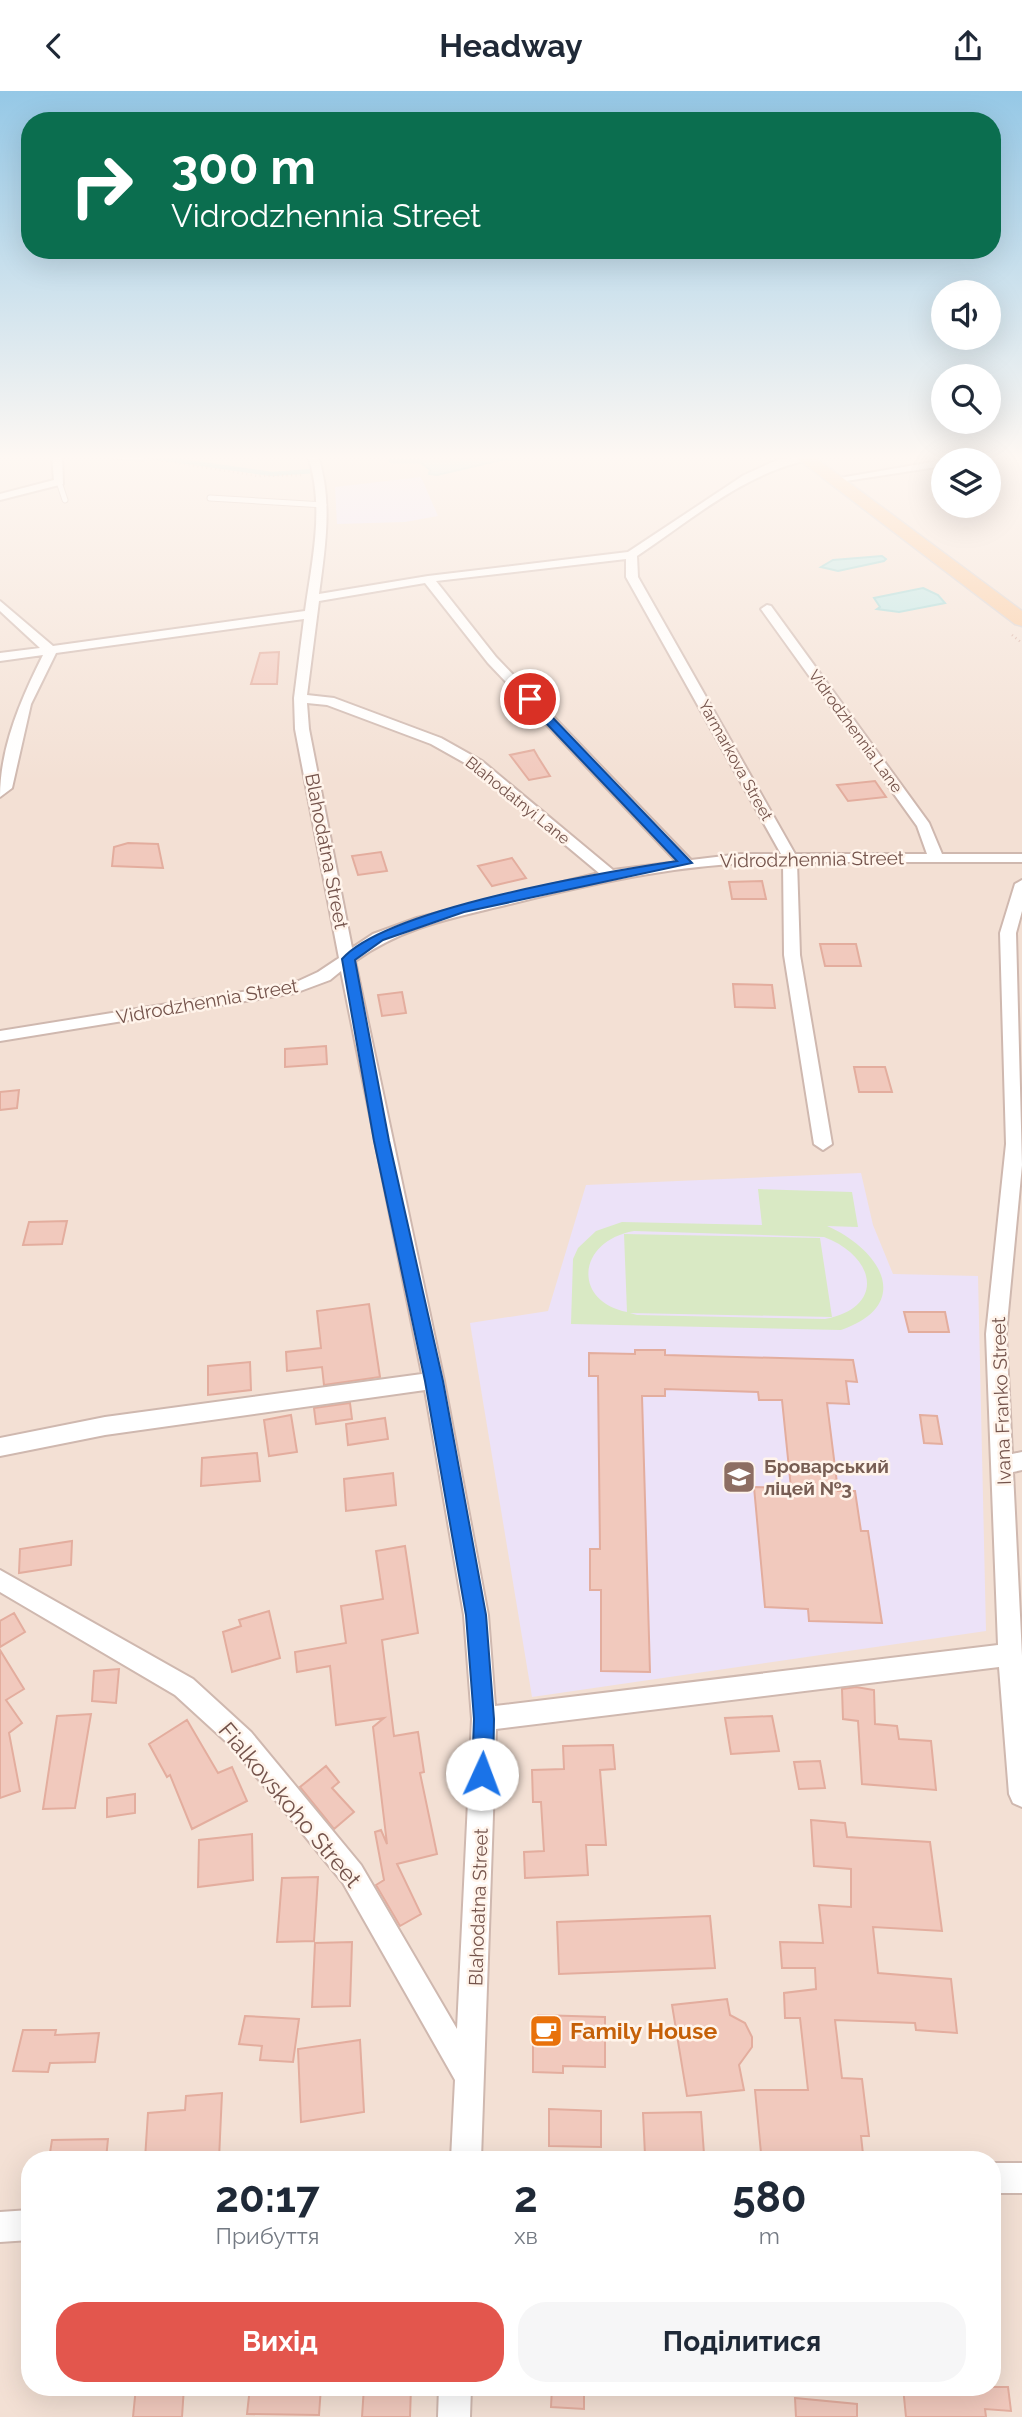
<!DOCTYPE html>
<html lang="uk">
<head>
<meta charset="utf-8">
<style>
	:root { --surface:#fff; --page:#f6f6f7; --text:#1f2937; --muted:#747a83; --accent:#e3564d }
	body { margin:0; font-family:Raleway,sans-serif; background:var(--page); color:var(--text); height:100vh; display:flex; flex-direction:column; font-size:26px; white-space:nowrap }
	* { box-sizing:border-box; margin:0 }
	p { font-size:23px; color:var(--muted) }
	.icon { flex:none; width:38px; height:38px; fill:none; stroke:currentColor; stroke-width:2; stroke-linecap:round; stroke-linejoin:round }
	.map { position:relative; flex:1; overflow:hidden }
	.sheet { position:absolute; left:21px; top:2060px; width:980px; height:245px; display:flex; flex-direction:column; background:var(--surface); border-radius:28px; box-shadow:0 7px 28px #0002 }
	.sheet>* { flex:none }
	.guide { position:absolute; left:21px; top:21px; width:980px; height:147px; border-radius:28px; box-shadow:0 7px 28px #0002; background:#0b6e4f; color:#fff; overflow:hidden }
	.fabs { position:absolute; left:931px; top:189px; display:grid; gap:14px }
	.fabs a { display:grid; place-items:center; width:70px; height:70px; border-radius:50%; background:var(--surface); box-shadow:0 7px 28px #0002; font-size:35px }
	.pin { position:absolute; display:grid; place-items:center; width:60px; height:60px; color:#fff; margin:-30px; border:4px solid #fff; border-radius:50%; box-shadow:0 2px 7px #0007 }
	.me { position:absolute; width:77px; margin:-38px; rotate:2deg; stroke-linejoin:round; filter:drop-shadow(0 0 5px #0008) }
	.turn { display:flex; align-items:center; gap:24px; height:147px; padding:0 35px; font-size:32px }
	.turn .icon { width:91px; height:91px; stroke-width:2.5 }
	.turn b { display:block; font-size:49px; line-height:60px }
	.eta { display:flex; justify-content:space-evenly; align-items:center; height:119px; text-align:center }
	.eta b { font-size:42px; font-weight:700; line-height:49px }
	.primary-button { display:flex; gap:14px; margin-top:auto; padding:14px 35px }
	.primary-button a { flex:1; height:80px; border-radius:28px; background:var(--accent); color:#fff; font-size:28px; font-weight:700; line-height:80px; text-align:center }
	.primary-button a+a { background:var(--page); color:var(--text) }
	header { display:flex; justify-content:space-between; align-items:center; height:91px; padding:0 35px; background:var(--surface); font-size:32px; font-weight:700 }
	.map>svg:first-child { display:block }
</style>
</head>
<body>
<header><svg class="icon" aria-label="back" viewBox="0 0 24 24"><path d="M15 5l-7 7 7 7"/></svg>Headway<svg class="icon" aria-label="share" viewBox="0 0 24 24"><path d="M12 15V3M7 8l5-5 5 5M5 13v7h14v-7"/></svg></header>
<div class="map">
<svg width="1022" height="2326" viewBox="0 0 1022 2326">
	<rect width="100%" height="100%" fill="#fcefe5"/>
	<!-- residential -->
	<path fill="#f3e0d4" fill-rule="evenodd" d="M 0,365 L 1022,365 L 1022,2326 L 0,2326 ZM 943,369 L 989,369 L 989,415 L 943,415 ZM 30,2068 L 992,2068 L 992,2296 L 30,2296 Z"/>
	<!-- education -->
	<path fill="#ece2f8" d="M 421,386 L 438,425 L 405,431 L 337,433 L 335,396 Z
		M 861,1082 L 873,1134 L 893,1183 L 978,1185 L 986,1540 L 532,1606 L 470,1232 L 548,1220 L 586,1094 Z"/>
	<!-- green -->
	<path fill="#d9e9c4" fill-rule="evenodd" d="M 758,1098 L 852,1101 L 858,1136 L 827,1135 C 880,1158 915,1213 841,1239 L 571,1233 L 573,1168 L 578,1157 L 596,1140 L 622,1131 L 762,1134 ZM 634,1140 L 824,1146 C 875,1165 887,1216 825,1228 L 637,1224 L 630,1222 L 832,1226 L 820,1147 L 624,1143 L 627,1221 C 572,1210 577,1150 634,1140 Z"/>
	<!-- water -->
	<path fill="#bae5e4" stroke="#a0d7d6" stroke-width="2" d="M 470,365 L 518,365 L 437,384 L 429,383 L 430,379 L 419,370 L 449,370 L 456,366 Z
		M 882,465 L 886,468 L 884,470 L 838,480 L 821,476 L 833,469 Z
		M 923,497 L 938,504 L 945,512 L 899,521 L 877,518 L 880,516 L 874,507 Z"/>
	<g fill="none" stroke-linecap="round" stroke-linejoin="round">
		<!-- stream -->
		<path stroke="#a0d7d6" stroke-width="4.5" d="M 146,365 L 272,383 L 314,380
			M 391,370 L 419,370"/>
	</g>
	<!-- building -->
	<path fill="#f1c9bd" stroke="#e3ad9e" stroke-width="2" d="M 279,561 L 277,593 L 251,593 L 260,562 Z
		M 534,659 L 538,666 L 550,685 L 529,689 L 510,664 Z
		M 875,690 L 886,706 L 848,710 L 837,694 Z
		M 128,752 L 158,753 L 163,777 L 112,775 L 114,756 Z
		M 381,761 L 387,780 L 358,784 L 352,765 Z
		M 512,767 L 526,787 L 492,795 L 478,775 Z
		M 762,790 L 766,808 L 732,808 L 729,791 Z
		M 820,853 L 856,853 L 861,875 L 825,875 Z
		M 733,893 L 772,894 L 775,917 L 735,916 Z
		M 402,901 L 406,922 L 382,925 L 378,904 Z
		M 326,955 L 327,973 L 285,976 L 285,958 Z
		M 854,976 L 885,976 L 892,1001 L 859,1001 Z
		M 19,999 L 17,1017 L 0,1019 L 0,1001 Z
		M 67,1130 L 62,1153 L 23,1154 L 29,1131 Z
		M 369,1213 L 380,1286 L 324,1294 L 322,1276 L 287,1280 L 286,1261 L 321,1257 L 317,1220 Z
		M 904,1221 L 945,1221 L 949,1241 L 909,1241 Z
		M 635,1259 L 665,1259 L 665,1264 L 853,1269 L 857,1291 L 846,1290 L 849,1313 L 827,1312 L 838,1400 L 855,1400 L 861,1440 L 868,1440 L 882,1532 L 809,1530 L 808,1518 L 765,1516 L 754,1396 L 791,1397 L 782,1309 L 759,1309 L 758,1301 L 665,1298 L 665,1305 L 642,1305 L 650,1581 L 601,1580 L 601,1499 L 590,1499 L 590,1458 L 600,1458 L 598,1285 L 589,1285 L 589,1262 L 635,1263 Z
		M 250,1271 L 251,1299 L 208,1304 L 208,1275 Z
		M 350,1312 L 352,1328 L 316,1333 L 314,1317 Z
		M 291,1324 L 297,1361 L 269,1365 L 264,1329 Z
		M 920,1324 L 937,1325 L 942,1353 L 924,1352 Z
		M 385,1327 L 388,1348 L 348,1354 L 346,1333 Z
		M 257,1362 L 260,1390 L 201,1395 L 202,1367 Z
		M 393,1382 L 396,1414 L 346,1420 L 344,1388 Z
		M 72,1450 L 71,1474 L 19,1482 L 20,1458 Z
		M 405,1455 L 418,1542 L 382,1549 L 394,1645 L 418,1641 L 424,1681 L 420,1682 L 437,1763 L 397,1773 L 421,1823 L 400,1835 L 376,1794 L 384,1789 L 375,1741 L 381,1739 L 387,1753 L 373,1636 L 384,1627 L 336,1634 L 330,1575 L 297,1581 L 295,1561 L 346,1552 L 341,1515 L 383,1508 L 376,1460 Z
		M 269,1520 L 280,1567 L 232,1581 L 223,1541 L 241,1535 L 239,1529 Z
		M 14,1522 L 25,1541 L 0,1556 L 0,1530 Z
		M 0,1559 L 24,1598 L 6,1609 L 22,1632 L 9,1642 L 20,1700 L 0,1707 Z
		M 119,1578 L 116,1612 L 92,1610 L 94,1580 Z
		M 856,1596 L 874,1599 L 875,1633 L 897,1635 L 899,1648 L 931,1650 L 936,1699 L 862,1693 L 858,1630 L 843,1628 L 842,1598 Z
		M 91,1623 L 75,1717 L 43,1718 L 57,1625 Z
		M 772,1625 L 779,1660 L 731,1663 L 725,1627 Z
		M 187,1629 L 218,1682 L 232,1676 L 247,1710 L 192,1738 L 170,1684 L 167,1686 L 149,1653 Z
		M 613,1654 L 615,1678 L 600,1679 L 606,1754 L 586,1754 L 588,1784 L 525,1787 L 524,1761 L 544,1760 L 541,1711 L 533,1711 L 532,1679 L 564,1678 L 563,1655 Z
		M 820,1670 L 825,1697 L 799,1698 L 794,1671 Z
		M 326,1675 L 339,1691 L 332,1697 L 354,1721 L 334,1738 L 300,1696 Z
		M 135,1703 L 135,1722 L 107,1726 L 107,1707 Z
		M 811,1729 L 845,1732 L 847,1746 L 930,1751 L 942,1840 L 873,1836 L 878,1882 L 951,1888 L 957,1942 L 916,1939 L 915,1932 L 835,1929 L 842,1987 L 862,1988 L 869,2045 L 861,2045 L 863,2063 L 761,2062 L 755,1999 L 808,1999 L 800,1927 L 785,1927 L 784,1902 L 816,1898 L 815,1877 L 782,1877 L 780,1851 L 823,1852 L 819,1814 L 851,1816 L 851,1778 L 814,1775 Z
		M 252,1743 L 253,1789 L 198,1796 L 199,1749 Z
		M 318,1786 L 314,1850 L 277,1851 L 282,1787 Z
		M 710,1825 L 715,1877 L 559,1883 L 557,1831 Z
		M 352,1851 L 350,1915 L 312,1916 L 315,1852 Z
		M 727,1908 L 730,1924 L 745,1932 L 752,1946 L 752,1956 L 739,1974 L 744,1999 L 687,2005 L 672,1914 Z
		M 538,1924 L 605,1926 L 605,1976 L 563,1975 L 563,1982 L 533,1981 L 533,1951 L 538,1951 Z
		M 245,1925 L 299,1928 L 293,1971 L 260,1969 L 262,1955 L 239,1953 Z
		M 23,1939 L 56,1939 L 55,1944 L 99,1942 L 95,1971 L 50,1972 L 48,1981 L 13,1980 Z
		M 360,1949 L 364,2021 L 301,2031 L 298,1958 Z
		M 222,2002 L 219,2068 L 145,2068 L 148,2022 L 185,2019 L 186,2005 Z
		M 549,2018 L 601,2020 L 601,2056 L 549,2055 Z
		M 701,2021 L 704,2063 L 645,2064 L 643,2022 Z
		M 108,2048 L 106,2068 L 49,2068 L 52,2049 Z
		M 136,2296 L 184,2296 L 182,2326 L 133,2326 Z
		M 250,2296 L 321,2296 L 319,2324 L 247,2323 Z
		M 364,2296 L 411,2296 L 410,2326 L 362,2326 Z
		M 552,2296 L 584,2296 L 584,2318 L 551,2316 Z
		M 903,2296 L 1008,2296 L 1011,2320 L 985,2318 L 986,2326 L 906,2326 Z
		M 795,2307 L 857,2313 L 857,2326 L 796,2326 Z"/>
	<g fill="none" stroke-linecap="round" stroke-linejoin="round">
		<defs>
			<path id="lane" d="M 113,365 L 142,367
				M 59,391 L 65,409
				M 210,407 L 324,414"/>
			<path id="street" d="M 52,365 L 62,365 L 63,393 L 0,409 L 0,403 L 54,389 Z
				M 308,365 L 318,365 C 333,411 325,456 319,503 L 428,485 L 628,461 L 744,384 L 777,369 L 808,365 L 808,369 C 743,383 691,429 637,465 L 638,486 L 795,763 L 927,763 L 917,735 L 761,518 L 767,514 L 771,515 L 929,732 L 942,763 L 1022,763 L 1022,771 L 797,771 L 800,864 L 832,1053 L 823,1059 L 814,1053 L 784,864 L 783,771 C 691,771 602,790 514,812 C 454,827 406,834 355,870 L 444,1290 L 488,1524 L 495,1615 L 998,1554 L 986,1243 L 1006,1053 L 1000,842 L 1015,793 L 1022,789 L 1022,820 L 1016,842 L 1022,1074 L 1006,1243 L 1012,1363 L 1022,1361 L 1022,1379 L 1013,1381 L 1022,1565 L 1022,1716 L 1013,1712 L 1009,1703 L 999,1576 L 496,1638 L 481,2068 L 451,2068 L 455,1989 L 343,1792 L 233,1657 L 175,1604 L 0,1501 L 0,1479 L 193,1588 L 251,1641 L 361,1774 L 457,1938 L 472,1628 L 464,1524 L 425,1299 L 105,1344 L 0,1365 L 0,1347 L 105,1326 L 422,1283 L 341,880 L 330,889 L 295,902 L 0,950 L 0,940 L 292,893 L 318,881 L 339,867 L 295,638 L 294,607 L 304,528 L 56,562 L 31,613 L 12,697 L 0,706 C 0,656 21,608 43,564 L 0,570 L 0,562 L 40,557 L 0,520 L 0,510 L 53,555 L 305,520 C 312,469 325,416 308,365 ZM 626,468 L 626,486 L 781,763 L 741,763 L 691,769 L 496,566 L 436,490 ZM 425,492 L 488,572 L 677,771 L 613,779 L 482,670 L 441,647 L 334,607 L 307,604 L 319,510 ZM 307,612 L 327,614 L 431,653 L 472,676 L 599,782 L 417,827 L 373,843 L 352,857 L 309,638 Z
				M 971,365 L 999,365 L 985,369 L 960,369 Z
				M 944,369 L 943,375 L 833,392 L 828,389 Z
				M 992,2072 L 1022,2072 L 1022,2102 L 992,2102 Z
				M 30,2119 L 30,2149 L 0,2151 L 0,2121 Z
				M 439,2296 L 471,2296 L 470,2326 L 438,2326 Z"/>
			<path id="primary" d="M 794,365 L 813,365 L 1022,520 L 1022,535 L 1015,533 Z"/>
		</defs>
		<!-- lane casing -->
		<use href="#lane" stroke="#cfb8af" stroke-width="7"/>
		<!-- street casing -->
		<use href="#street" stroke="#cfb8af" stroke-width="4"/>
		<!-- primary casing -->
		<use href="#primary" stroke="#d8cfcd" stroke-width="3"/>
		<!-- path -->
		<path stroke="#d6aca0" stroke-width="2.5" stroke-dasharray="1 3.5" stroke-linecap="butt" d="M 153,368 L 258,385 L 304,384
			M 1012,544 L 1022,552"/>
		<!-- lane -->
		<use href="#lane" stroke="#fff" stroke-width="5"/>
		<!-- street -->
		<use href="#street" fill="#fff" fill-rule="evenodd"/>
		<!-- primary -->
		<use href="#primary" fill="#f9c99f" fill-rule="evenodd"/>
	</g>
	<!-- sky -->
	<linearGradient id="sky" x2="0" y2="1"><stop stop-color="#95c8e6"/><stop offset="0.53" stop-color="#fef8f3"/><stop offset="1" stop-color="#fef8f3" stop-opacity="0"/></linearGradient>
	<rect width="1022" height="691" fill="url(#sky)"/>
	<!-- route -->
	<path fill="#1a73e8" stroke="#114b97" stroke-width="2" d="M 526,606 L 533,606 L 692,772 L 464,821 L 383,849 L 355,869 L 389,1050 L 443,1290 L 486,1524 L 494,1628 L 493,1683 L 490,1690 L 482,1693 L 475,1690 L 472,1683 L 474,1628 L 466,1524 L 425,1290 L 374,1050 L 342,868 C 387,817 605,781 677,770 L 526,611 Z"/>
	<!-- icons -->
	<defs>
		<symbol id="school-square" viewBox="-11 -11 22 22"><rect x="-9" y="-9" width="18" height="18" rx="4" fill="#8d6e63" stroke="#fff4eb"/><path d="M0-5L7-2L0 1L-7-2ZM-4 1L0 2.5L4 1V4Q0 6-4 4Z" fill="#fff"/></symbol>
		<symbol id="cafe-square" viewBox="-11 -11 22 22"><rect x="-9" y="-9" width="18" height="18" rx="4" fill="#e8710a" stroke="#fff4eb"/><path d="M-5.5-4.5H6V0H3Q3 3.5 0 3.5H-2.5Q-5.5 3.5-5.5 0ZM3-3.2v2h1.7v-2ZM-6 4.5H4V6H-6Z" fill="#fff"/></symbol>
	</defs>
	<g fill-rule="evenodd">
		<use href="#school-square" x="720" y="1367" width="38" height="38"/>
		<use href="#cafe-square" x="527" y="1921" width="38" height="38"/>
	</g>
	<g text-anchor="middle" stroke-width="5" stroke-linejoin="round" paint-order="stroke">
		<!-- far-street labels -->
		<g font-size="16" fill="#74534b" stroke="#fff4eb">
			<text transform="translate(856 640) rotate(54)" y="6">Vidrodzhennia Lane</text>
			<text transform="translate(736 669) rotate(61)" y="6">Yarmarkova Street</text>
			<text transform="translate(518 709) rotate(39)" y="6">Blahodatnyi Lane</text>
		</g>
		<!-- street labels -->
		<g font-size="19" fill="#74534b" stroke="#fff4eb">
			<text transform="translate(327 760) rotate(79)" y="7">Blahodatna Street</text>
			<text transform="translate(812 768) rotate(-1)" y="7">Vidrodzhennia Street</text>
			<text transform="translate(207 910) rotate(-10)" y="7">Vidrodzhennia Street</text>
			<text transform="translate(1001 1310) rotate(-92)" y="7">Ivana Franko Street</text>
			<text transform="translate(478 1816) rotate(-88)" y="7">Blahodatna Street</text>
		</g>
		<!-- education labels -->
		<g font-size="19" font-weight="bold" fill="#785e54" stroke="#fff4eb" text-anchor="start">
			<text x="764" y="1382">Броварський<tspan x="764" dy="22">ліцей №3</tspan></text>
		</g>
		<!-- near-street labels -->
		<g font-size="23" fill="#74534b" stroke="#fff4eb">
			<text transform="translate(290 1714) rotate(50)" y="8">Fialkovskoho Street</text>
		</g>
		<!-- near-food labels -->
		<g font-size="23" font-weight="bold" fill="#c56008" stroke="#fff4eb" text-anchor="start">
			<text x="570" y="1948">Family House</text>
		</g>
	</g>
</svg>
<div class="fabs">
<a><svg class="icon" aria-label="sound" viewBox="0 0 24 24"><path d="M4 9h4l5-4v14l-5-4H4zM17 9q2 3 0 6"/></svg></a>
<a><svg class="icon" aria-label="search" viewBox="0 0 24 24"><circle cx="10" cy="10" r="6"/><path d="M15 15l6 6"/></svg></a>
<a><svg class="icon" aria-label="layers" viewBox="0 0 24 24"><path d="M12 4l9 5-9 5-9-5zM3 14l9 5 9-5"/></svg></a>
</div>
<div class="pin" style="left:530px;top:608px;background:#d93025"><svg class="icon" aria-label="arrive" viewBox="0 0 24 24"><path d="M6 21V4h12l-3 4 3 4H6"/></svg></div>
<svg class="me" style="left:482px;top:1683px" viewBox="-20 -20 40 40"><circle r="19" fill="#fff"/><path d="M0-13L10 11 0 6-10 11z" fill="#1a73e8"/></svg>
<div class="guide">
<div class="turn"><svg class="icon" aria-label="right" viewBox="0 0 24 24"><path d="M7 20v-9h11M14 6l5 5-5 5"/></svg><div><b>300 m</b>Vidrodzhennia Street</div></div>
</div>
<section class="sheet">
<div class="eta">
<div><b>20:17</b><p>Прибуття</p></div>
<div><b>2</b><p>хв</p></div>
<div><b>580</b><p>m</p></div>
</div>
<div class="primary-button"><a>Вихід</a><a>Поділитися</a></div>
</section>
</div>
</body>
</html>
